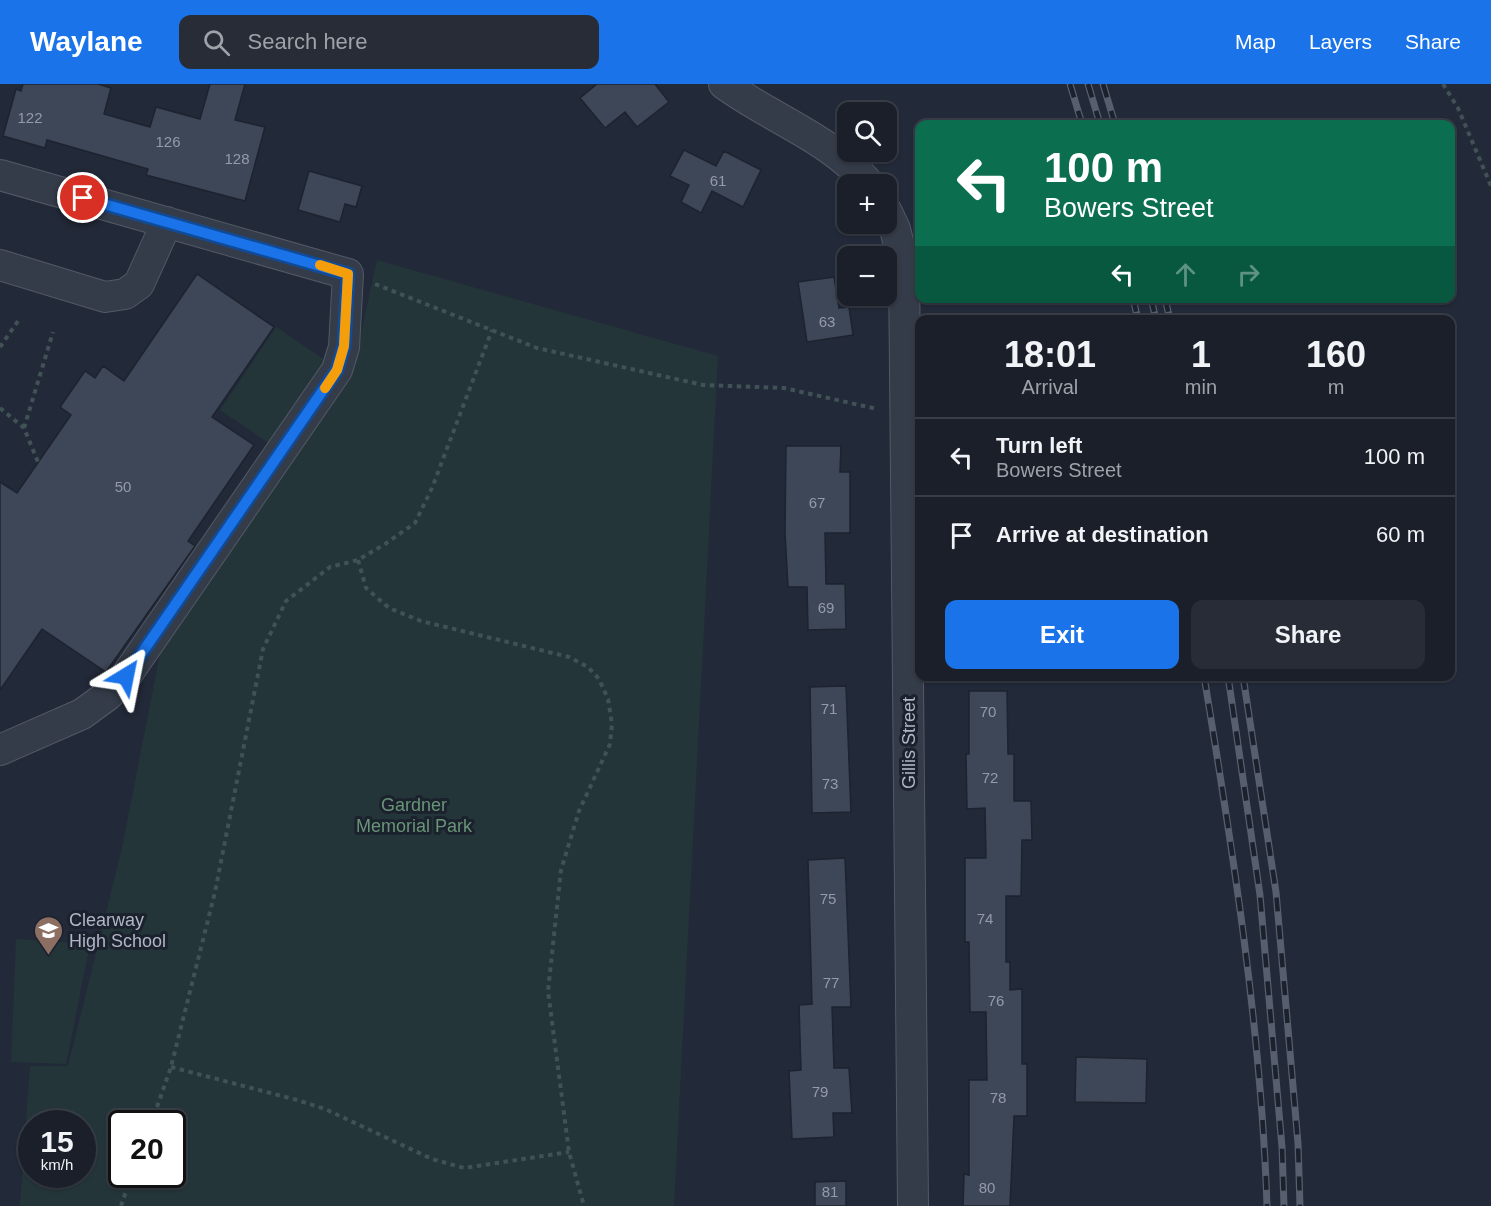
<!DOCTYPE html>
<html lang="en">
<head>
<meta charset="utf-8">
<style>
	:root { --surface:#1a1f2a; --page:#272c36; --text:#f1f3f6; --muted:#9fa2a8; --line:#383d47; --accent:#1a73e8 }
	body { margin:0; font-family:Arial,sans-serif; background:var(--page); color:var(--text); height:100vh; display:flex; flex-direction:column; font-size:22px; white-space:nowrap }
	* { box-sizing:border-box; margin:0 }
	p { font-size:20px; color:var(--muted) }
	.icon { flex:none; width:33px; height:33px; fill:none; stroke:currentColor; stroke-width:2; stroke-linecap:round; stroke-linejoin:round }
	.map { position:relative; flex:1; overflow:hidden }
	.panel { position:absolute; left:915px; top:231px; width:540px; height:366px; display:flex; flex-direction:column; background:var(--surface); border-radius:12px; box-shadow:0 2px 4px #0004,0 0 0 2px var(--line) }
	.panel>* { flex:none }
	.guide { position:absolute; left:915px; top:36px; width:540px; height:183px; border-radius:12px; box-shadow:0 2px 4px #0004,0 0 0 2px var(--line); background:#0b6e4f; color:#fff; overflow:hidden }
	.controls { position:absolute; left:837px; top:18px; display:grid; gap:12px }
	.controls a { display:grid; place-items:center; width:60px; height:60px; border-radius:12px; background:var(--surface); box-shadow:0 2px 4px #0004,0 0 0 2px var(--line); font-size:30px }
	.speed { position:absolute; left:18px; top:1026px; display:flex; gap:12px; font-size:30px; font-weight:700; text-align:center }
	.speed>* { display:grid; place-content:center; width:78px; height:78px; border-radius:50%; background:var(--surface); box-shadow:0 2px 4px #0004,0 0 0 2px var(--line); line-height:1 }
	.speed small { font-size:15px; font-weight:400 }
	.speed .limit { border:3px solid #111; border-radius:9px; background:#fff; color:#111 }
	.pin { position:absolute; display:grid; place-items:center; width:51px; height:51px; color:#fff; margin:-26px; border:3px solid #fff; border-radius:50%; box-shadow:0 2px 6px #0007 }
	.me { position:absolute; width:66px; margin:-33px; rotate:35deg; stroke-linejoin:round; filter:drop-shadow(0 0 4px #0008) }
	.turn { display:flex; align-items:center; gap:21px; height:126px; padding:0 30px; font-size:27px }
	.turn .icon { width:78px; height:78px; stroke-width:2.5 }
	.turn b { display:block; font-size:42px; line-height:51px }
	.lanes { display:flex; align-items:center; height:57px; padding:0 30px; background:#0003; justify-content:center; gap:30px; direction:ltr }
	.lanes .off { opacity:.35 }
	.eta { display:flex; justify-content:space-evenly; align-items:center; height:102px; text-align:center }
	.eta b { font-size:36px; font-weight:700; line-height:42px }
	.primary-button { display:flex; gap:12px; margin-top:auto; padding:12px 30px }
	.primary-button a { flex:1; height:69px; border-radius:12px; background:var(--accent); color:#fff; font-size:24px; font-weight:700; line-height:69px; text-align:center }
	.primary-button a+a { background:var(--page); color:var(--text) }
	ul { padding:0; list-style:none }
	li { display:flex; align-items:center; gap:18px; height:78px; padding:0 30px; border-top:2px solid var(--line) }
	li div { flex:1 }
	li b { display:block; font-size:22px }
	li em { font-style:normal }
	header { display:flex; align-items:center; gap:36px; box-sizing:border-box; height:84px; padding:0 30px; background:var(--accent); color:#fff }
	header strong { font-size:28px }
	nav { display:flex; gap:33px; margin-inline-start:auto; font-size:21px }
	.search { width:420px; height:54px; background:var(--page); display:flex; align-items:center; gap:15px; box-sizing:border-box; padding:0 21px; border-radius:12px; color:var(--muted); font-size:22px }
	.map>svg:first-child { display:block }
</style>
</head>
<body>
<header>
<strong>Waylane</strong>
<div class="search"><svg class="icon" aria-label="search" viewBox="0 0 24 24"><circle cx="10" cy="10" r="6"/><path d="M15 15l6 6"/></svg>Search here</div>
<nav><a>Map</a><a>Layers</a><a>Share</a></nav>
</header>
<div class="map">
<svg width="1491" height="1122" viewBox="0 0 1491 1122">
	<rect width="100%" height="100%" fill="#222938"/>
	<!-- green -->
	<path fill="#243539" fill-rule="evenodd" d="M 377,176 L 718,272 L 674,1122 L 20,1122 L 30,982 L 68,982 L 122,764 L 161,565 L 351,294 ZM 32,1040 L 82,1040 L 82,1090 L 32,1090 ZM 122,1040 L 172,1040 L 172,1090 L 122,1090 Z
		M 276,243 L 328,278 L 272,361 L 220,326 Z
		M 16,855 L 90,860 L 66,980 L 11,978 Z"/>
	<!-- building -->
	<path fill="#3e4758" stroke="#1d232f" stroke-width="1.5" d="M 23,0 L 98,0 L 111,4 L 104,30 L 150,43 L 156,23 L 200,35 L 210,0 L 245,0 L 235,36 L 265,43 L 245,117 L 146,91 L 148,85 L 47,56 L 45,64 L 3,52 L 16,5 L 21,7 Z
		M 597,0 L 655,0 L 669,18 L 637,43 L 625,28 L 605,44 L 580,14 Z
		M 684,66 L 716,82 L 724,67 L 761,86 L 743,123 L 712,107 L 701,129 L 681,118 L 689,101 L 670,92 Z
		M 309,87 L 362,102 L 356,123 L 345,120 L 340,138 L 298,126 Z
		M 197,190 L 274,243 L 212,333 L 254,361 L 188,457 L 195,462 L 106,588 L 42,545 L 0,606 L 0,398 L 17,409 L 71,331 L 60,323 L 85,287 L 95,294 L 103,282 L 124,297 Z
		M 834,193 L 839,224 L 849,223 L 853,251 L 807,258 L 798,198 Z
		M 786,362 L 841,362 L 840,388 L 850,388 L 850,449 L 825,449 L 826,500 L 845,500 L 846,545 L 808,546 L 807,503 L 788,503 L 785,449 Z
		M 846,602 L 851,728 L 812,729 L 810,603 Z
		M 969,607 L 1007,607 L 1008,670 L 1014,670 L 1014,717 L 1031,717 L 1032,756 L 1022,756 L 1021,812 L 1006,812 L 1006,878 L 1010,878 L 1010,906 L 1022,905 L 1022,980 L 1027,980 L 1027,1032 L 1014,1032 L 1010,1122 L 963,1122 L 964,1090 L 969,1091 L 969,996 L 987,996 L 986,928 L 970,928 L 969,858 L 965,858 L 965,774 L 986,774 L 985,724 L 967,725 L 966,670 L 969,670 Z
		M 845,774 L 851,923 L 832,923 L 834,984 L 849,984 L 852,1029 L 833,1029 L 834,1053 L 792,1055 L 789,987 L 801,986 L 799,921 L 812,920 L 808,776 Z
		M 1076,973 L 1147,975 L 1146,1019 L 1075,1018 Z
		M 846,1097 L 846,1122 L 815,1122 L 815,1098 Z"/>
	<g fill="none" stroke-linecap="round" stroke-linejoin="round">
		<defs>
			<path id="minor" d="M 724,0 C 772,35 830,54 869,100
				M 0,91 L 348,190 L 344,263 L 337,286 L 126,592 L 108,611 L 82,630 L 0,666
				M 886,126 L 895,145 L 904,182 L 913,1122
				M 0,181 L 105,213 L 125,210 L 139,200 L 167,138"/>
		</defs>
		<!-- minor casing -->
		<use href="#minor" stroke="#535966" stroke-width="32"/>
		<!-- path -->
		<path stroke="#415256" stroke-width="4" stroke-dasharray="4.5 4.5" stroke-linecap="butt" d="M 1443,0 L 1458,24 L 1491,102
			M 375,200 L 537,264 L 703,301 L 784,304 L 877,325
			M 0,263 L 18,237
			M 0,324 L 24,344 L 38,378
			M 24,344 L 53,248
			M 358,476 L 366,504 L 389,524 L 421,537 L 569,573 L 588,583 L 599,595 L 608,615 L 612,640 L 610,660 L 579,727 L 561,786 L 548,907 L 569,1068 L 584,1122
			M 171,983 L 297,1016 L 325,1025 L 432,1075 L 464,1084 L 569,1068
			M 151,1040 L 171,983 L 215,808 L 263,565 L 286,517 L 330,483 L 358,476 L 385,460 L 415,439 L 432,404 L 492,246
			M 121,1122 L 132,1090"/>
		<!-- minor -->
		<use href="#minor" stroke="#353c49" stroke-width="30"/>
		<defs>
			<path id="rail" d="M 1070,0 L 1082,40
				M 1088,0 L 1100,40
				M 1103,0 L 1115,40
				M 1133,214 L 1138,236
				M 1151,214 L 1156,236
				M 1165,214 L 1170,236
				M 1204,592 C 1233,768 1261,944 1267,1122
				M 1228,592 L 1260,811 L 1282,1063 L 1284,1122
				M 1243,592 L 1276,808 L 1298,1059 L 1300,1122"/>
		</defs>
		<!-- rail casing -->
		<use href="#rail" stroke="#575f6f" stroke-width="7"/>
		<!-- rail -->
		<use href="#rail" stroke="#1b212d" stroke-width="4.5" stroke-dasharray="14" stroke-linecap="butt"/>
	</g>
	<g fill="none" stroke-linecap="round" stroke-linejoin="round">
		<defs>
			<path id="route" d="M 83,114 L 348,190 L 344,262 L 337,286 L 126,592"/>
		</defs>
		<!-- route casing -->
		<use href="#route" stroke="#114b97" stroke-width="15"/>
		<!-- route -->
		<use href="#route" stroke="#1a73e8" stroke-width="10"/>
		<!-- slow -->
		<path stroke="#f59e0b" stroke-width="10" d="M 320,181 L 348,190 L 344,262 L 337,286 L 325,304"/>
	</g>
	<!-- icons -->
	<defs>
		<symbol id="school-pin" viewBox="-11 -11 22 30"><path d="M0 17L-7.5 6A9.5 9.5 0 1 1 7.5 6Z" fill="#8d6e63" stroke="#1b212d"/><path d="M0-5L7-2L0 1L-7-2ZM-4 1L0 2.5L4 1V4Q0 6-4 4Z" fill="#fff"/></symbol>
	</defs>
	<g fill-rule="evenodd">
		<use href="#school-pin" x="32" y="830" width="33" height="45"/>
	</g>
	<g text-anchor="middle" stroke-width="6" stroke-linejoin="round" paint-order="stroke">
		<!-- number labels -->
		<g font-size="15" fill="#949aaa">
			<text x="30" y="39">122</text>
			<text x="168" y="63">126</text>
			<text x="237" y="80">128</text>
			<text x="718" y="102">61</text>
			<text x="827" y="243">63</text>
			<text x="123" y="408">50</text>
			<text x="817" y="424">67</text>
			<text x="826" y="529">69</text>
			<text x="829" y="630">71</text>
			<text x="988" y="633">70</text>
			<text x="990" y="699">72</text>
			<text x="830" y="705">73</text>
			<text x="828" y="820">75</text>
			<text x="985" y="840">74</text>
			<text x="831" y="904">77</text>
			<text x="996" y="922">76</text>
			<text x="820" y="1013">79</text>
			<text x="998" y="1019">78</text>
			<text x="987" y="1109">80</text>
			<text x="830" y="1113">81</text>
		</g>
		<!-- street labels -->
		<g font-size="18" fill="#b0b6c5" stroke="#1b212d">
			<text transform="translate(909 659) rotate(-90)" y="6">Gillis Street</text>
		</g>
		<!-- park labels -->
		<g font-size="18" fill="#689576" stroke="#1b212d">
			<text x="414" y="727">Gardner<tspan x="414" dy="21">Memorial Park</tspan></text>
		</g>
		<!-- poi labels -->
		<g font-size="18" fill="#b0b6c5" stroke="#1b212d" text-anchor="start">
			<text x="69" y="842">Clearway<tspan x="69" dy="21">High School</tspan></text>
		</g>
	</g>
</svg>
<div class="controls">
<a><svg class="icon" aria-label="search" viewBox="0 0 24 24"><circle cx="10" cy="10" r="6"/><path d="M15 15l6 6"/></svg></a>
<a>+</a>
<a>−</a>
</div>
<div class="speed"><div>15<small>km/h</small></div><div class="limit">20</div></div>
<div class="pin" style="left:83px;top:114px;background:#d93025"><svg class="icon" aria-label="arrive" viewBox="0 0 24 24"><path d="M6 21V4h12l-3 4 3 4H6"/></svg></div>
<svg class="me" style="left:126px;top:592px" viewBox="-20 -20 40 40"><path d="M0-17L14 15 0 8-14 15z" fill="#1a73e8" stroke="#fff" stroke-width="4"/></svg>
<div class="guide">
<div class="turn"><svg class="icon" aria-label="left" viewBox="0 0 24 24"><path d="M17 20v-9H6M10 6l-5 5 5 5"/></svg><div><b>100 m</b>Bowers Street</div></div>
<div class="lanes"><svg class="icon" aria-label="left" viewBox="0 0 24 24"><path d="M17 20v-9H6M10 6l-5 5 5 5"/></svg><svg class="icon off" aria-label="ahead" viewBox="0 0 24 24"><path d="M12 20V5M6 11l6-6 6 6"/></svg><svg class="icon off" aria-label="right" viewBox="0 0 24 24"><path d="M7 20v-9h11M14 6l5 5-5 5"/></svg></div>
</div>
<section class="panel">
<div class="eta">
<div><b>18:01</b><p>Arrival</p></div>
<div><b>1</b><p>min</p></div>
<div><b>160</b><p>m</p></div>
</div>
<ul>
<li><svg class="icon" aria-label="left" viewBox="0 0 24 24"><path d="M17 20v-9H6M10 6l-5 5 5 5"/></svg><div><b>Turn left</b><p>Bowers Street</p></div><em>100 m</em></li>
<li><svg class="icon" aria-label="arrive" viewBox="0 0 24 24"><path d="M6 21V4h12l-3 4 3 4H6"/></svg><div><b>Arrive at destination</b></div><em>60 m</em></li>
</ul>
<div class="primary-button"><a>Exit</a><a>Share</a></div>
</section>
</div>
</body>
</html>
